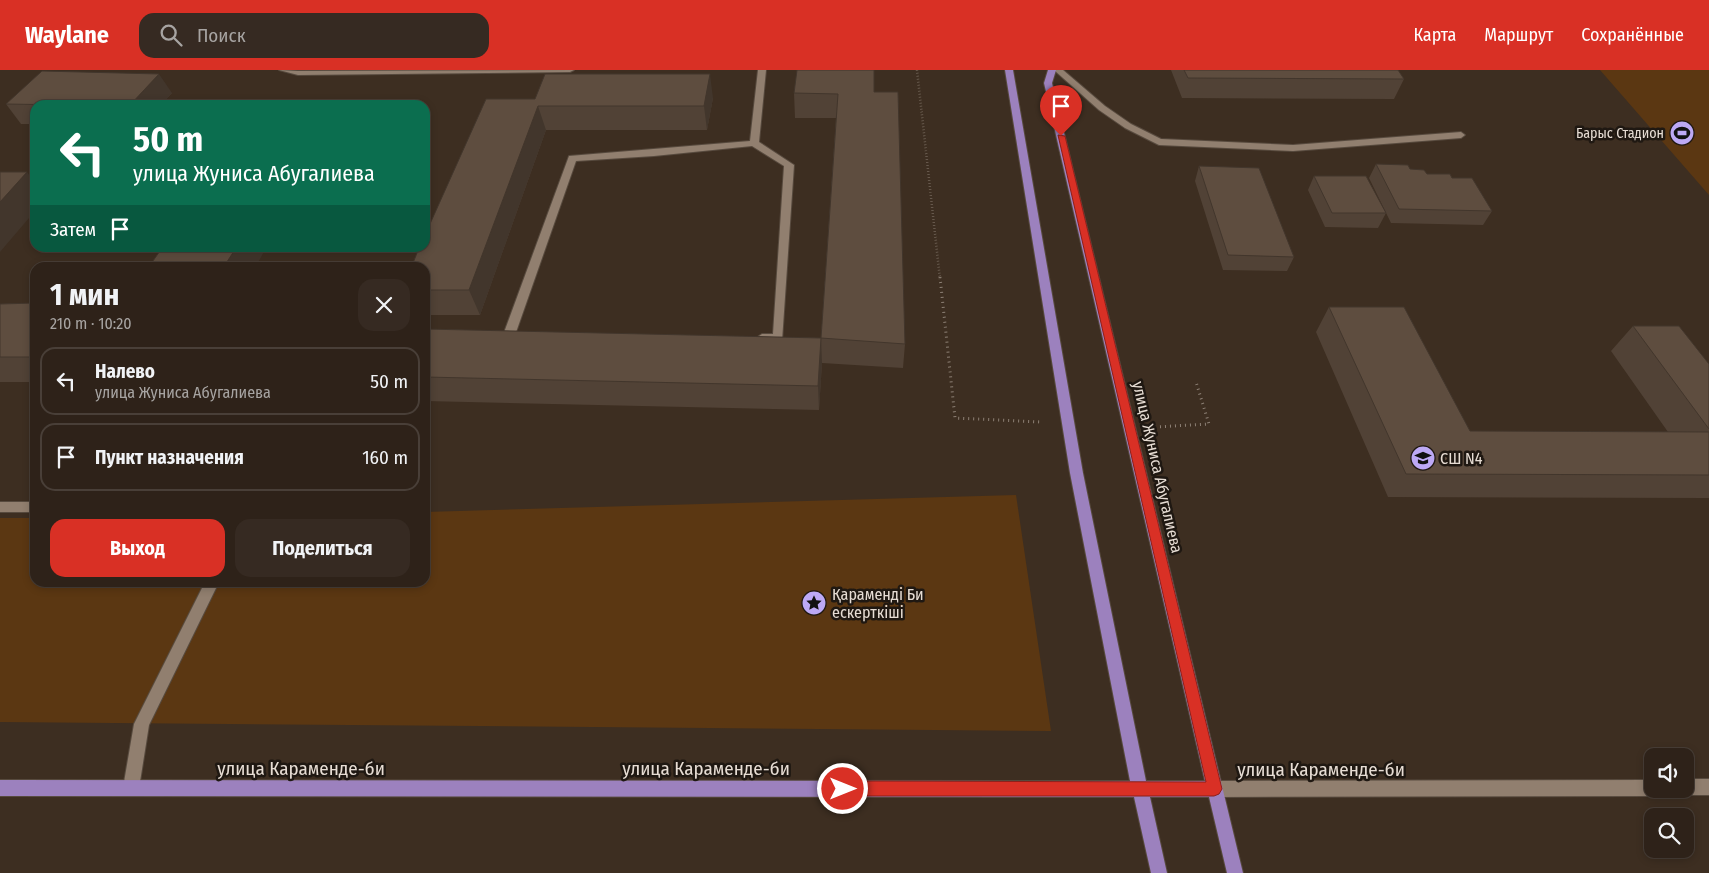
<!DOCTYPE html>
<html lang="ru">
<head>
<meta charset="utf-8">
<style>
	:root { --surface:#2e2219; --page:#362a22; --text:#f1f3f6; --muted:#a7a4a2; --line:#493f38; --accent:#d93025 }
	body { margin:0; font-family:"Fira Sans Condensed",sans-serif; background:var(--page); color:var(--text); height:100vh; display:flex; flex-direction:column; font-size:19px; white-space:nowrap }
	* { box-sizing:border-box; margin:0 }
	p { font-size:16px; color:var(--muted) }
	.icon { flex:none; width:28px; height:28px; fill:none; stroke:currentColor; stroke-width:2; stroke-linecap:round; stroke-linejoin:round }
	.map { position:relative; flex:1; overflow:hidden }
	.side { position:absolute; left:30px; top:192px; width:400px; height:325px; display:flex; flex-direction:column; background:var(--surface); border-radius:15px; box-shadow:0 2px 8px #0003,0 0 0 1px var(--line) }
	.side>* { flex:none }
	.guide { position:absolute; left:30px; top:30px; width:400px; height:152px; border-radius:15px; box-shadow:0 2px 8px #0003,0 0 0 1px var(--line); background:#0b6e4f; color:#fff; overflow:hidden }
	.tools { position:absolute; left:1644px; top:678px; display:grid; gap:10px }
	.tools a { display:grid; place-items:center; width:50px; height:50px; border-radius:10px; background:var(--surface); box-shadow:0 2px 8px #0003,0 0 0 1px var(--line); font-size:25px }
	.pin { position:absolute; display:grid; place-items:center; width:42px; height:42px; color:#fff; margin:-51px -21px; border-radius:50% 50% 50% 0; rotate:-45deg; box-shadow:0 0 5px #0007 }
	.pin .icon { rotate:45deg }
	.me { position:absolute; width:55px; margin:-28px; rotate:90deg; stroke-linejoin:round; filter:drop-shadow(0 0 4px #0008) }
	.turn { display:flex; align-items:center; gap:18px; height:105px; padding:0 20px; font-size:22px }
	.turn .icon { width:65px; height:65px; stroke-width:2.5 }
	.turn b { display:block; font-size:35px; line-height:42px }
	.then { display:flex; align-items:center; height:48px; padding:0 20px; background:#0003; gap:10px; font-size:19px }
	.round { display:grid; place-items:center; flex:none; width:52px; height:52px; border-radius:15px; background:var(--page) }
	.overview { display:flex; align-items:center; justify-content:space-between; height:85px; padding:0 20px }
	h1 { font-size:30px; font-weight:700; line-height:38px }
	.cta { display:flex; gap:10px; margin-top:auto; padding:10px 20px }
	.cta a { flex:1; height:58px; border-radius:15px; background:var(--accent); color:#fff; font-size:20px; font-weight:700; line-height:58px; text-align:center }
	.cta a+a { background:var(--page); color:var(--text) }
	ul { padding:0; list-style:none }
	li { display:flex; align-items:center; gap:15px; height:68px; margin:0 10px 8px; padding:0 10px; border:2px solid var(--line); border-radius:15px }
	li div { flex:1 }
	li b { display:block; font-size:19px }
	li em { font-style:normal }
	header { display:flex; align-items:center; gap:30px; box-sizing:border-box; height:70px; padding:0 25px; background:var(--accent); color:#fff }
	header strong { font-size:24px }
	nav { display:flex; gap:28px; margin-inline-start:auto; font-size:18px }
	.search { width:350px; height:45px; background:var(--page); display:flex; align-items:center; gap:12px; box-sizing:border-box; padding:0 18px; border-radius:15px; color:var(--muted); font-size:19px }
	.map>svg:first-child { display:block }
</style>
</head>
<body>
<header>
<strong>Waylane</strong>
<div class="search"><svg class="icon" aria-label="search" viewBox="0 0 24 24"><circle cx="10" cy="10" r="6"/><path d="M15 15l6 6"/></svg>Поиск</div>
<nav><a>Карта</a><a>Маршрут</a><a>Сохранённые</a></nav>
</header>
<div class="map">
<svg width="1709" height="803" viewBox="0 0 1709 803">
	<rect width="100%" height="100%" fill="#3d2e21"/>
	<!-- green -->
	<path fill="#5b3712" d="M 1600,0 L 1709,0 L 1709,125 Z
		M 1016,425 L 1051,661 L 0,652 L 0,448 L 35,448 L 35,512 L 425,512 L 425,442 Z"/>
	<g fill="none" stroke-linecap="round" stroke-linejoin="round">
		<defs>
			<path id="minor" d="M 279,0 L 298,1 L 574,0 L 570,2 L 298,5 Z
				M 758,0 L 766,0 L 759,72 L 794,95 L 782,271 L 762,272 L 756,268 L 762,264 L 773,264 L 784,96 L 752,76 L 654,86 L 576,91 L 514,268 L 512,271 L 504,271 L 502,268 L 569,86 L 750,71 Z
				M 1054,0 L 1063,0 L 1105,36 L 1131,54 L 1161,69 L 1293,75 L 1461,62 L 1465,65 L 1461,68 L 1293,81 L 1159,75 L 1125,58 L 1099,40 Z
				M 0,432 L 35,432 L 35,442 L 0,442 Z
				M 205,512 L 219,512 L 149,655 L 139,718 L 137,724 L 131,726 L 125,724 L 123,718 L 134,654 Z
				M 1685,709 L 1709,709 L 1709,725 L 1685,725 L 1679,723 L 1678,719 L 1685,719 Z
				M 1652,710 L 1652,719 L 1660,719 L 1658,724 L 1652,726 L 1214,727 L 1208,725 L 1206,719 L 1208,713 L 1214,711 Z"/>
			<path id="major" d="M 1005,0 L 1013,0 L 1083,403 L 1146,711 L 1205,711 L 1044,13 L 1048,0 L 1056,0 L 1052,13 L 1243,803 L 1227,803 L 1209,727 L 1150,727 L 1167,803 L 1151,803 L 1134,727 L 0,726 L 0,710 L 1130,711 L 1070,403 Z"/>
		</defs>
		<!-- minor casing -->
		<use href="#minor" stroke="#574a3e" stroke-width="2"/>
		<!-- major casing -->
		<use href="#major" stroke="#574a3e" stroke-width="2"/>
		<!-- path-far1 -->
		<path stroke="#8d8075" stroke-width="2.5" stroke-dasharray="0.5 2.5" stroke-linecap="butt" d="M 917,0 L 940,209"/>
		<!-- path -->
		<path stroke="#8d8075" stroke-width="3" stroke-dasharray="1 4" stroke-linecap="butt" d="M 940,207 L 955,348 L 1041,352
			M 1155,357 L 1209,354 L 1196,312"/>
		<!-- minor -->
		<use href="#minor" fill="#917f6f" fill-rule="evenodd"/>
		<!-- major -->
		<use href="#major" fill="#9c81be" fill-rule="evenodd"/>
	</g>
	<!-- wall -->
	<path fill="#514236" d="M 1171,0 L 1398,0 L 1404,9 L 1394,29 L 1182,28 Z
		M 874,22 L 905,274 L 903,298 L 822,293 L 819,340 L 425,331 L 425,259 L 821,268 L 836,48 L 795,48 L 794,23 Z
		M 172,23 L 161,35 L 35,35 L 35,54 L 21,54 L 6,34 Z
		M 713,28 L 707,60 L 546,60 L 480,245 L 425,245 L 425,198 L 535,29 Z
		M 1376,94 L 1410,99 L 1427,104 L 1492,141 L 1483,155 L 1391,153 L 1369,108 Z
		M 1199,96 L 1294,187 L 1287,201 L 1223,200 L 1195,111 Z
		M 1314,106 L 1386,143 L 1378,158 L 1325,157 L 1308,120 Z
		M 35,233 L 35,312 L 0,312 L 0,234 Z
		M 1329,237 L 1470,361 L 1668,362 L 1611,281 L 1633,256 L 1709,294 L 1709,428 L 1388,427 L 1316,262 Z"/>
	<!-- shaded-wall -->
	<path fill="#42362c" d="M 159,4 L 172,23 L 161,35 L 130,35 Z
		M 710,4 L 713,28 L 707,60 L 704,36 Z
		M 538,36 L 546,60 L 480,245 L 469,220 Z
		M 27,102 L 35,113 L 35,141 L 0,182 L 0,132 Z
		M 236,178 L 266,178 L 255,198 L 223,198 Z
		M 821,268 L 822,293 L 819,340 L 818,316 Z"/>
	<!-- building -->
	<path fill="#5e4d3f" stroke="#42362c" d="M 797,0 L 874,0 L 874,22 L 898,22 L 905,274 L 821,268 L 818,316 L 425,307 L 425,259 L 821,268 L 838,24 L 794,23 Z
		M 1184,0 L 1398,0 L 1404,9 L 1188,8 Z
		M 42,1 L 159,4 L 130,35 L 65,35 L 6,34 Z
		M 545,4 L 710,4 L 704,36 L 538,36 L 469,220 L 425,220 L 425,198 L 411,198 L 419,178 L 425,178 L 425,165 L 486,29 L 535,29 Z
		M 1376,94 L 1408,95 L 1410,99 L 1424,100 L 1427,104 L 1450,104 L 1452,108 L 1472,108 L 1492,141 L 1399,139 Z
		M 1199,96 L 1259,98 L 1294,187 L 1228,185 Z
		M 0,102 L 27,102 L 0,132 Z
		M 1314,106 L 1366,106 L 1386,143 L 1332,143 Z
		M 162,178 L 236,178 L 223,198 L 148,198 Z
		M 35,233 L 35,287 L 0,287 L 0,234 Z
		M 1329,237 L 1404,237 L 1470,361 L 1709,362 L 1709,405 L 1406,404 Z
		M 1633,256 L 1679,256 L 1709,294 L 1709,359 Z"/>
	<!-- route -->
	<path fill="#d93025" stroke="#8d1f18" d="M 1058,65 L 1065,66 L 1222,719 L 1219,724 L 1214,726 L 843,726 L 838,724 L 836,719 L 838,714 L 843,711 L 1206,712 Z"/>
	<!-- icons -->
	<defs>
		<symbol id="stadium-disc" viewBox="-11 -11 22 22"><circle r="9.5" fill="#bda9f5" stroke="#1f1812"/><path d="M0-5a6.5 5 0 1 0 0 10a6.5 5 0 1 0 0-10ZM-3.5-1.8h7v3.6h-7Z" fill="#111"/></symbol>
		<symbol id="school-disc" viewBox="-11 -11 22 22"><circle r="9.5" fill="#bda9f5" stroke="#1f1812"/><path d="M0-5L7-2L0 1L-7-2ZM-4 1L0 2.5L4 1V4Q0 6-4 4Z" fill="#111"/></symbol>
		<symbol id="sight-disc" viewBox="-11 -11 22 22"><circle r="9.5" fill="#bda9f5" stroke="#1f1812"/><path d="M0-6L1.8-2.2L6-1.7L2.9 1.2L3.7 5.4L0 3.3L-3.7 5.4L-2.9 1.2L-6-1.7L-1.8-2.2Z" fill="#111"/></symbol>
	</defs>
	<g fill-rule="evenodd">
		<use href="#stadium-disc" x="1668" y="49" width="28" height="28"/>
		<use href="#school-disc" x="1409" y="374" width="28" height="28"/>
		<use href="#sight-disc" x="800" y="519" width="28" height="28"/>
	</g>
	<g text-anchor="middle" stroke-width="5" stroke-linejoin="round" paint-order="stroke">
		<!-- far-poi labels -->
		<g font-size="14" fill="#e7ddd4" stroke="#1f1812" text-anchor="end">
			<text x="1664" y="68">Барыс Стадион</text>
		</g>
		<!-- poi labels -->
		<g font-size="16" fill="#e7ddd4" stroke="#1f1812" text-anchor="start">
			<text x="1440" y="394">СШ N4</text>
			<text x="832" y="530">Қараменді Би<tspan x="832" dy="18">ескерткіші</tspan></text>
		</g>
		<!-- street labels -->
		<g font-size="16" fill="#e7ddd4" stroke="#1f1812">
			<text transform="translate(1158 397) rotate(77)" y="6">улица Жуниса Абугалиева</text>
		</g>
		<!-- near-street labels -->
		<g font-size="19" fill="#e7ddd4" stroke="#1f1812">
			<text x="301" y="705">улица Караменде-би</text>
			<text x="706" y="705">улица Караменде-би</text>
			<text x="1321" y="706">улица Караменде-би</text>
		</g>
	</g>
</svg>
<div class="tools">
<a><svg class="icon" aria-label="sound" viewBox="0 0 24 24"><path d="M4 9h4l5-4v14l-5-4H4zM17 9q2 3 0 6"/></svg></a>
<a><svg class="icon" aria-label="search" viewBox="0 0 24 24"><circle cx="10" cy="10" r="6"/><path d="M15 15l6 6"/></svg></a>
</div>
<div class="pin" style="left:1061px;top:66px;background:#d93025"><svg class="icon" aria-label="arrive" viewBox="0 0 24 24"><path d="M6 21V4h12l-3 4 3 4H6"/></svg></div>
<svg class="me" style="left:843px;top:719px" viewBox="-20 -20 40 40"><circle r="17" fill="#d93025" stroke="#fff" stroke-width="3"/><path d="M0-11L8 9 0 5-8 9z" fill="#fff"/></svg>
<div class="guide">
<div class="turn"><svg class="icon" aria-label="left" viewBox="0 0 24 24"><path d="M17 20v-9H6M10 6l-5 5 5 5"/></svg><div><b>50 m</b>улица Жуниса Абугалиева</div></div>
<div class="then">Затем<svg class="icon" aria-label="arrive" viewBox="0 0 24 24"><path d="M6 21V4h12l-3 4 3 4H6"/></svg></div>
</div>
<section class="side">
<div class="overview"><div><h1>1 мин</h1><p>210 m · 10:20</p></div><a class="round"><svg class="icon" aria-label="close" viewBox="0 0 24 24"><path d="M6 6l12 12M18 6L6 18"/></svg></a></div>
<ul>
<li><svg class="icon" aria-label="left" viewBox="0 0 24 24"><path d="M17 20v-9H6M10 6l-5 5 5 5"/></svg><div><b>Налево</b><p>улица Жуниса Абугалиева</p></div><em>50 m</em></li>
<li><svg class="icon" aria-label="arrive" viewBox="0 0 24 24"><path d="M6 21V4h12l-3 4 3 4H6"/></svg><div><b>Пункт назначения</b></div><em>160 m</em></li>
</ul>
<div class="cta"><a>Выход</a><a>Поделиться</a></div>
</section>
</div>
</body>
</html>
